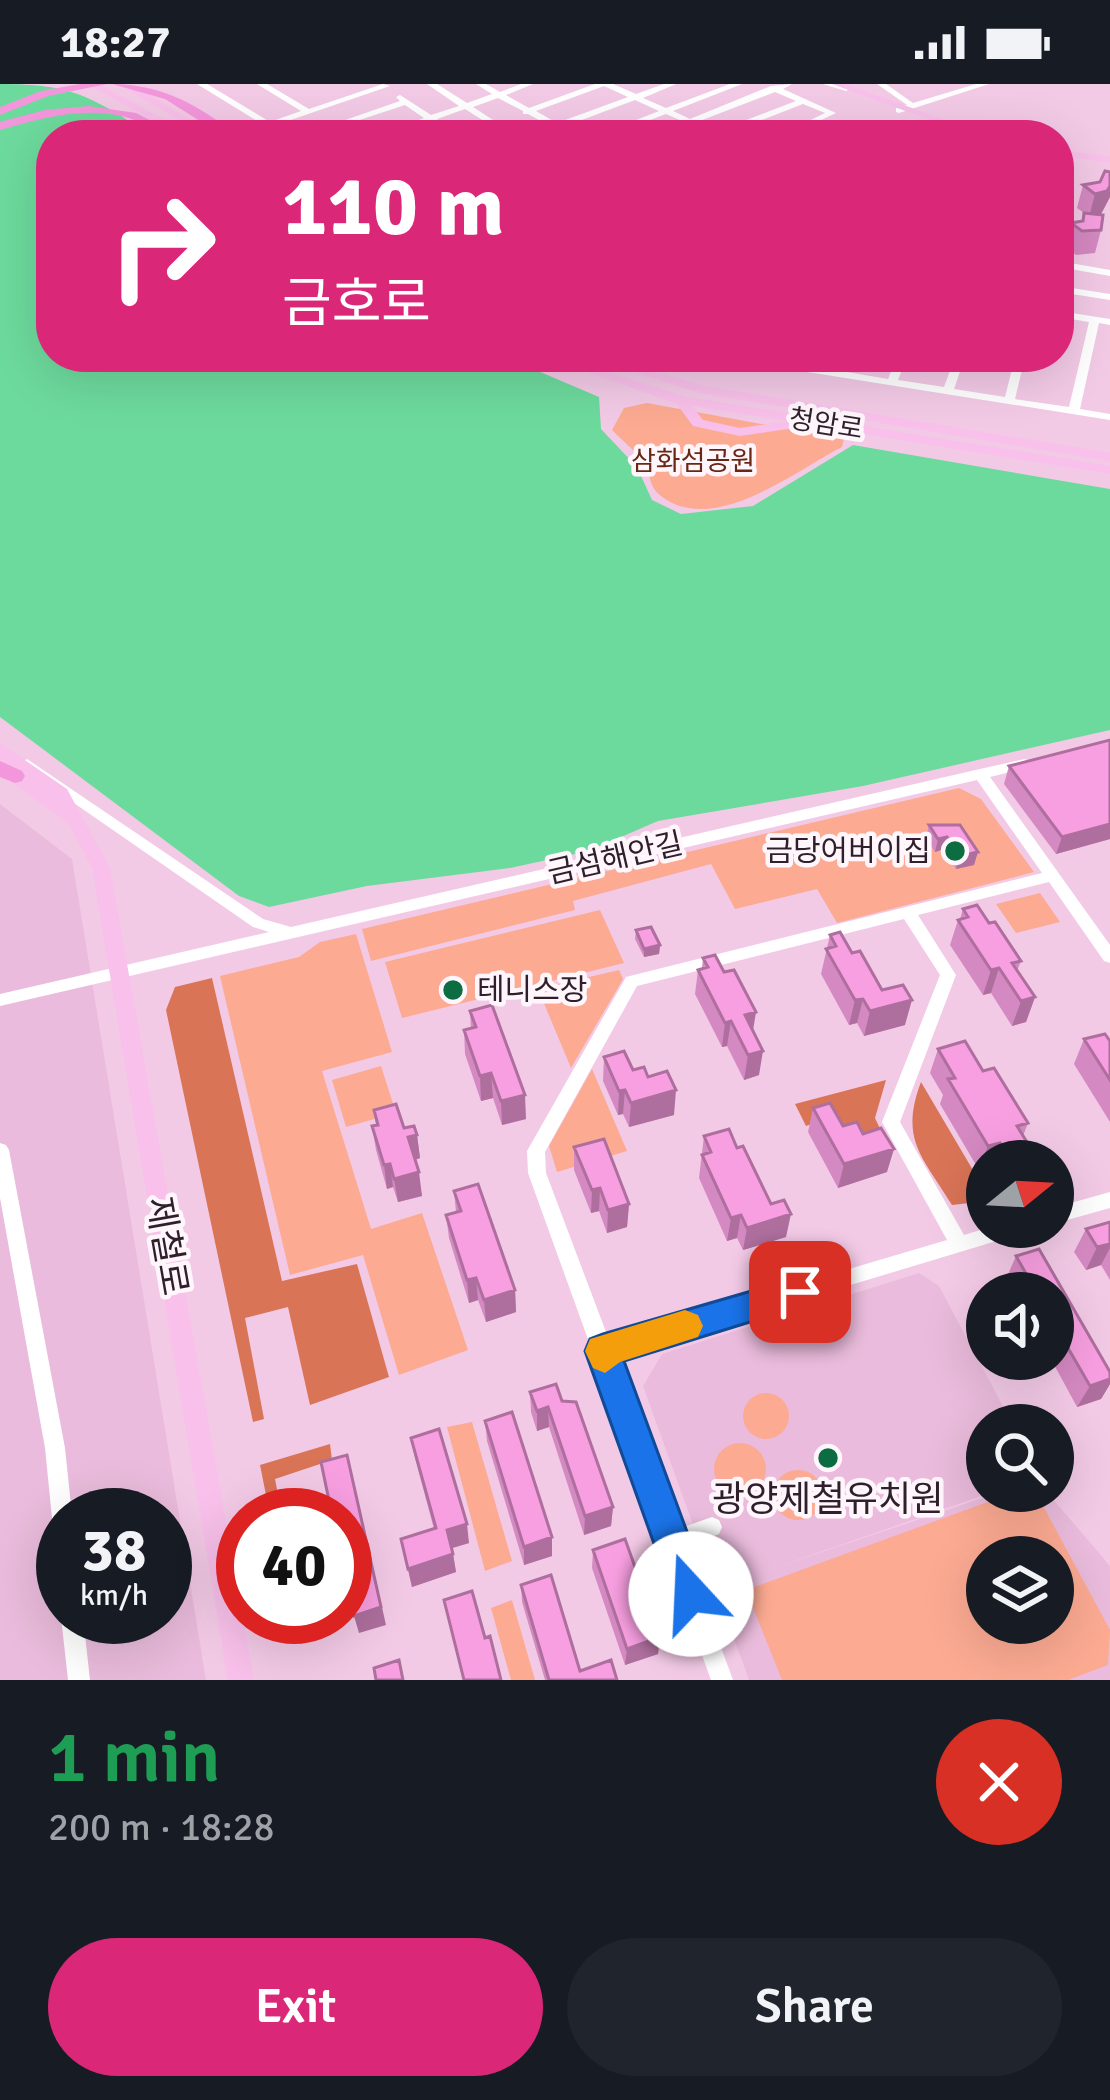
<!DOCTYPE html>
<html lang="en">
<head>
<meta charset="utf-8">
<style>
	:root { --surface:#171b24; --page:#20242c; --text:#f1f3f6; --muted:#9ea1a6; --accent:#db2777 }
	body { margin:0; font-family:Signika,"Noto Sans KR",sans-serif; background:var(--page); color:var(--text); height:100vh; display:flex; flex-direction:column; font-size:45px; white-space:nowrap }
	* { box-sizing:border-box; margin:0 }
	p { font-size:39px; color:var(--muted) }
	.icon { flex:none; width:66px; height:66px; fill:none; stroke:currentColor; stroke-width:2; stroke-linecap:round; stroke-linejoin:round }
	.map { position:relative; height:1596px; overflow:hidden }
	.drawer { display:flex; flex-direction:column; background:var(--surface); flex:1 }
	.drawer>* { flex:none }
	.guide { position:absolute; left:36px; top:36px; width:1038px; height:252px; border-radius:48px; box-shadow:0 12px 48px #0002; background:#db2777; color:#fff; overflow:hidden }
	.needle { width:78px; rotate:72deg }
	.fabs { position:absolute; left:966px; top:1056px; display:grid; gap:24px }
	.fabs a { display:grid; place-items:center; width:108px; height:108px; border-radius:50%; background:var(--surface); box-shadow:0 12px 48px #0002; font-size:60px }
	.speed { position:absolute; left:36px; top:1404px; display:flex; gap:24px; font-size:60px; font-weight:700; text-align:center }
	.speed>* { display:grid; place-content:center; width:156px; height:156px; border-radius:50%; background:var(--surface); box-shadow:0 12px 48px #0002; line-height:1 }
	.speed small { font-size:30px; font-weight:400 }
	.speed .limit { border:18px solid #d22; background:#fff; color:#111 }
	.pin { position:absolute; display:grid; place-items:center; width:102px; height:102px; color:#fff; margin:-51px; border-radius:24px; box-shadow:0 6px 18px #0006 }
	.me { position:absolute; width:132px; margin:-66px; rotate:340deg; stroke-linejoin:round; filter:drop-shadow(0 0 9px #0008) }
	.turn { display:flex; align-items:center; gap:42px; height:252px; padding:0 48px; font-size:54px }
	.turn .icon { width:156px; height:156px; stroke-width:2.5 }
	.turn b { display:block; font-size:84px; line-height:102px }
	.round { display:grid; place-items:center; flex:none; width:126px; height:126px; border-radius:63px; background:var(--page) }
	.overview { display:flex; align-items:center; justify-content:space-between; height:204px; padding:0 48px }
	h1 { font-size:72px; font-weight:600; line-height:90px; color:#1e9e55 }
	.cta { display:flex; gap:24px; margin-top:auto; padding:24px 48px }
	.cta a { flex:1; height:138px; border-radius:72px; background:var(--accent); color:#fff; font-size:48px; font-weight:600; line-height:138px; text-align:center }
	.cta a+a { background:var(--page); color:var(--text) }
	.status { display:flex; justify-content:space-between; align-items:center; height:84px; padding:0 60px; background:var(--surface); direction:ltr }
	.status svg { height:33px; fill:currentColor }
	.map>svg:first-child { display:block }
</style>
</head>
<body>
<div class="status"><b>18:27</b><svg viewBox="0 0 49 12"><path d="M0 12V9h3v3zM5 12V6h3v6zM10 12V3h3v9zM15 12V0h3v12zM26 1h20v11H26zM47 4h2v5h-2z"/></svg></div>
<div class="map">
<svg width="1110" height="1596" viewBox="0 0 1110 1596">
	<rect width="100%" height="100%" fill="#f3cae6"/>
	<!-- built -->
	<path fill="#eabbdc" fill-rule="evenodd" d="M 0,720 L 72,775 L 206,1596 L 0,1596 ZM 63,1431 L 165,1431 L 165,1533 L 63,1533 Z
		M 919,1189 L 939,1202 L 1013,1341 L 987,1341 L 987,1407 L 996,1407 L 751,1492 L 1003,1407 L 1046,1407 L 1110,1482 L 1110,1596 L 749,1596 L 643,1302 L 662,1270 ZM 987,1473 L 1053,1473 L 1053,1539 L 987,1539 Z"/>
	<!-- green -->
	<path fill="#fcaa92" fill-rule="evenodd" d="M 647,319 L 844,355 L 842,363 C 796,386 714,453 661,412 C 649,403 651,392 645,381 C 638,368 621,356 612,346 L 624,324 Z
		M 959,704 L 981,715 L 1034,788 L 837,839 L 817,805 L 735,825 L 711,780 L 573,817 L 575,826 L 371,877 L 362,845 Z
		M 1040,809 L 1060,838 L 1016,849 L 996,820 Z
		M 600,826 L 624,879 L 402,934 L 385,878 Z
		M 356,850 L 392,968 L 322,987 L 371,1145 L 422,1129 L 468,1266 L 399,1291 L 363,1171 L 290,1191 L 220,892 L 299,873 L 320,858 Z
		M 619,886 L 623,895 L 571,984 L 538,905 Z
		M 381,982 L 396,1029 L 346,1043 L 332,996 Z
		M 592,985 L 627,1067 L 557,1088 L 549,1062 Z
		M743 1332a23 23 0 1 1 46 0a23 23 0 1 1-46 0Z
		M 472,1338 L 512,1477 L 485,1487 L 447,1343 Z
		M714 1385a26 26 0 1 1 52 0a26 26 0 1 1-52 0Z
		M773 1411a25 25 0 1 1 50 0a25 25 0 1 1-50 0Z
		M 1018,1407 L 1035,1407 L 1110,1546 L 1108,1581 L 1068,1596 L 782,1596 L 746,1506 ZM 987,1473 L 1053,1473 L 1053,1539 L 987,1539 Z
		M 512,1516 L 535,1596 L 511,1596 L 491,1524 Z"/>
	<!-- forest -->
	<path fill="#da7457" d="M 212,894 L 282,1197 L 357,1180 L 389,1293 L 310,1321 L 288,1223 L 245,1234 L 264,1335 L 253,1338 L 166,926 L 175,903 Z
		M 886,996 L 875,1034 L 890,1066 L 850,1052 L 834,1032 L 806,1042 L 795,1020 Z
		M 921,998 L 987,1110 L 987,1117 L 952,1121 C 923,1073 899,1056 921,998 Z
		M 330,1360 L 332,1376 L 275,1395 L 282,1431 L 270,1431 L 260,1381 Z"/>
	<!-- water -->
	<path fill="#6dda9d" d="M 0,0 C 75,0 90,13 152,51 L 51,51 L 51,273 L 505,273 L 599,313 L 601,345 L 637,383 L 652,416 L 681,430 L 753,422 L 853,361 L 1110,405 L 1110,646 L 863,702 L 658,737 L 589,767 L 510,784 L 367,802 L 269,823 L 239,812 L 0,633 Z"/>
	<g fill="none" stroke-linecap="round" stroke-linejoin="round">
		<!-- minor -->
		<path fill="#fff" fill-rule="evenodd" d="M 197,0 L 207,0 L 270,38 L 301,27 L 257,0 L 267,0 L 309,25 L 383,0 L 390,2 L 276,41 L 290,51 L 280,51 Z
			M 427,0 L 437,0 L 467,19 L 492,10 L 476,0 L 486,0 L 500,8 L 521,0 L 533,0 L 506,11 L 529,24 L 595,0 L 613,0 L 636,10 L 664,0 L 676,0 L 643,14 L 666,24 L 730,0 L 742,0 L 673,27 L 690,35 L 771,2 L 792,0 L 783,5 L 836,29 L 790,51 L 779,51 L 825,29 L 803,20 L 723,51 L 711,51 L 689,41 L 662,51 L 650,51 L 682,37 L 666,30 L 610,51 L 598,51 L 659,27 L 635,16 L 563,43 L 576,51 L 566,51 L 528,30 L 523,30 L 523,27 L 498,14 L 473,23 L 516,51 L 506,51 L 465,25 L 437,35 L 458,51 L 448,51 L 429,38 L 391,51 L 379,51 L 424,34 L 405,21 L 314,51 L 302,51 L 400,17 L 396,13 L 400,11 L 431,31 L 459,22 ZM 604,2 L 628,13 L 557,39 L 536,27 ZM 775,8 L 796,17 L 717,47 L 697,38 Z
			M 823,0 L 836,0 L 850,5 L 846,7 Z
			M 877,0 L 886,0 L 913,19 L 976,0 L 989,0 L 899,29 L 896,28 L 896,24 L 907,21 Z
			M 1059,177 L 1110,186 L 1110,192 L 1059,183 Z
			M 1059,202 L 1110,210 L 1110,216 L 1059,208 Z
			M 1059,227 L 1110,235 L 1110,241 L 1099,239 L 1080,325 L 1110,330 L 1110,336 L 732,276 L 727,273 L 752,273 L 831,285 L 836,273 L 846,273 L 841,287 L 888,295 L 897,273 L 907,273 L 898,296 L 944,303 L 955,273 L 965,273 L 954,305 L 1005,313 L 1015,273 L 1025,273 L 1015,315 L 1069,323 L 1089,238 L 1059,233 Z
			M 27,675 L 263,835 L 291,843 L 980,685 L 1025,675 L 1030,677 L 1032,680 L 1030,683 L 990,693 L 1110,861 L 1110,879 L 1104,877 L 1049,798 L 918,831 L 956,891 L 900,1038 L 964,1151 L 990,1143 L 1026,1143 L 1023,1149 L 615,1272 L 678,1445 L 712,1433 L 719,1436 L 722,1443 L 719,1450 L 684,1463 L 733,1596 L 711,1596 L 528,1089 L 527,1067 L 626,893 L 1042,789 L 977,696 L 0,922 L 0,910 L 269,848 L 253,843 L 22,683 L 20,680 ZM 904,835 L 940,891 L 882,1038 L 947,1156 L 609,1256 L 546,1089 L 545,1068 L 637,902 Z
			M 0,1059 L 6,1061 L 9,1066 L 65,1364 L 72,1431 L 63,1431 L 63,1454 L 56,1451 L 53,1444 L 45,1364 L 0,1114 Z
			M 1110,1108 L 1110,1124 L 1053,1140 L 1053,1124 Z
			M 63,1529 L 63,1533 L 83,1533 L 90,1596 L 68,1596 L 61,1533 Z"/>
		<!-- major -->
		<path fill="#f8c0ea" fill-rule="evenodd" d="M 87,0 L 99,0 L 193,51 L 180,51 Z
			M 118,0 L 130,0 L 217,51 L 205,51 Z
			M 832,0 L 846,0 L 986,51 L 971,51 Z
			M 1059,65 L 1110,73 L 1110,79 L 1059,71 Z
			M 542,273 L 561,273 L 683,312 L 1110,382 L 1110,390 L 801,340 L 795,344 L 740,352 L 693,342 L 676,319 ZM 692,322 L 787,337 L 740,344 L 703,336 Z
			M 587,273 L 606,273 L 701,301 L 1110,369 L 1110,377 L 699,309 Z
			M 0,659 L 67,705 L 110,784 L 254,1596 L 228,1596 L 92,784 L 69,740 L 0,690 L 0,675 L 4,676 L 0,673 Z"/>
		<!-- highway -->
		<path fill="#f496dc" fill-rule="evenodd" d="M 80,0 L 107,0 L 48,12 L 0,31 L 0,23 L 41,7 Z
			M 112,0 C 160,0 200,21 236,51 L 222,51 L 165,15 Z
			M 89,22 L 136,29 L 180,51 C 160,51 145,38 125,33 C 83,22 41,34 0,46 L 0,38 L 45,26 Z
			M 0,677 L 22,687 L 25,692 L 22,697 L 15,699 L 0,693 Z"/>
	</g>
	<!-- wall -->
	<path fill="#d589c2" d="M 1110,88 L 1110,113 L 1101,130 L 1101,146 L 1095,169 L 1076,171 L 1065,162 L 1071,139 L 1082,137 L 1084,129 L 1077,124 L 1083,101 L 1100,98 Z
		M 1110,656 L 1110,755 L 1056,770 L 1004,700 L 1009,682 Z
		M 929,741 L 960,741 L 974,781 L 956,785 L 944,765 L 935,768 L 926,754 Z
		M 963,825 L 989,839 L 1021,877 L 1017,887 L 1035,913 L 1026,938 L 1012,942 L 991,909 L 983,911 L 950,861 L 958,836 L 960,835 Z
		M 636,846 L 660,861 L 659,870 L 644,873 L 635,855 Z
		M 830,851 L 852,869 L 882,906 L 905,941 L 864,952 L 857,939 L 849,941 L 821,890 Z
		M 703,874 L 753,947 L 759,991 L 744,996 L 727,962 L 722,963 L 695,910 L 698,886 L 702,884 Z
		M 470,927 L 526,1035 L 502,1041 L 493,1014 L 481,1017 L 465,970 L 464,946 L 471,944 Z
		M 1084,955 L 1110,957 L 1110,1038 L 1074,980 Z
		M 938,965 L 983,987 L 1028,1039 L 1023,1052 L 1033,1068 L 1029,1077 L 987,1077 L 979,1086 L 940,1020 L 943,1011 L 930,989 Z
		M 604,973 L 633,986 L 674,1031 L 629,1043 L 623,1030 L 618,1031 L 603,997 Z
		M 813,1024 L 843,1042 L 863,1050 L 887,1088 L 838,1104 L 808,1048 Z
		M 374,1026 L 417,1051 L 420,1074 L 415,1076 L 422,1112 L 398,1118 L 393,1103 L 387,1105 L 376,1066 L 372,1042 L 376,1041 Z
		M 704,1052 L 737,1064 L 786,1153 L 743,1166 L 737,1154 L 727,1157 L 699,1094 Z
		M 574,1063 L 629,1120 L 627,1143 L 607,1149 L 599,1127 L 591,1129 L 574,1086 Z
		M 454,1107 L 515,1206 L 516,1228 L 486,1238 L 478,1216 L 469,1219 L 449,1154 L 446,1131 L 456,1128 Z
		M 1110,1138 L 1110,1196 L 1101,1181 L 1086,1186 L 1074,1168 L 1086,1145 Z
		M 1039,1165 L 1110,1288 L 1110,1300 L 1101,1315 L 1077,1323 L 1051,1275 L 1053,1275 L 1053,1209 L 1014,1209 L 1006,1195 L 1016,1172 Z
		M 530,1308 L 562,1317 L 613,1423 L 611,1442 L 584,1451 L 549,1343 L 537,1347 L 531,1328 Z
		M 485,1337 L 552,1453 L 552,1472 L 524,1481 L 487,1357 Z
		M 411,1354 L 469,1459 L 452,1464 L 456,1488 L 412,1503 L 401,1455 L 434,1445 L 415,1374 Z
		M 593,1466 L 660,1553 L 658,1570 L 625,1581 L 592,1484 Z
		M 521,1501 L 580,1587 L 617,1596 L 545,1596 L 522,1518 Z
		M 444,1516 L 485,1554 L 501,1596 L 463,1596 Z"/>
	<!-- shaded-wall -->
	<path fill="#ae6f9e" d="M 1110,102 L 1110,113 L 1101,130 L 1089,133 L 1095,110 Z
		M 1110,740 L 1110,755 L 1056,770 L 1062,753 Z
		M 947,753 L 944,765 L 935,768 L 938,755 Z
		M 978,768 L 974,781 L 956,785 L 960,772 Z
		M 660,861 L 659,870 L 644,873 L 644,865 Z
		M 999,884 L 991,909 L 983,911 L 991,886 Z
		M 1035,913 L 1026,938 L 1012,942 L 1021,917 Z
		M 863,915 L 857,939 L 849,941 L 855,916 Z
		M 912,916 L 905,941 L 864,952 L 870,927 Z
		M 756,928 L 752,953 L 745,931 Z
		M 731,937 L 727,962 L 722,963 L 725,939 Z
		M 763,967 L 759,991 L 744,996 L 748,971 Z
		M 491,989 L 493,1014 L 481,1017 L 480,992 Z
		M 625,1006 L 623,1030 L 618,1031 L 619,1007 Z
		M 676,1006 L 674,1031 L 629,1043 L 631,1019 Z
		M 525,1011 L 526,1035 L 502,1041 L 501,1017 Z
		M 417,1051 L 420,1074 L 411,1077 L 408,1053 Z
		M 1000,1059 L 993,1077 L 987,1077 L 987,1084 L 979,1086 L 988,1062 Z
		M 894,1065 L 887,1088 L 838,1104 L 844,1080 Z
		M 1033,1068 L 1029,1077 L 1009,1077 L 1010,1075 Z
		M 390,1080 L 393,1103 L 387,1105 L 384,1081 Z
		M 419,1088 L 422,1112 L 398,1118 L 394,1095 Z
		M 600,1104 L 599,1127 L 591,1129 L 592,1106 Z
		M 629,1120 L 627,1143 L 607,1149 L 608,1126 Z
		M 791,1130 L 786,1153 L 743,1166 L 747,1144 Z
		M 741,1131 L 737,1154 L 727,1157 L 731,1134 Z
		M 1110,1160 L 1110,1164 L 1101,1181 L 1086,1186 L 1097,1163 Z
		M 476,1194 L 478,1216 L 469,1219 L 467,1196 Z
		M 515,1206 L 516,1228 L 486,1238 L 484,1216 Z
		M 1110,1295 L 1110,1300 L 1101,1315 L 1077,1323 L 1090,1302 Z
		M 548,1323 L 549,1343 L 537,1347 L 537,1327 Z
		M 352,1390 L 386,1541 L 359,1549 L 354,1532 Z
		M 613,1423 L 611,1442 L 584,1451 L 585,1432 Z
		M 467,1440 L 469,1459 L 449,1465 L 447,1446 Z
		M 552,1453 L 552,1472 L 524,1481 L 524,1463 Z
		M 453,1470 L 456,1488 L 412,1503 L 408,1485 Z
		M 660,1553 L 658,1570 L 625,1581 L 627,1565 Z"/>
	<!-- building -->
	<path fill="#f89fe1" stroke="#ae6f9e" stroke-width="3" d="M 766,47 L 795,47 L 789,51 L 766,51 Z
		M 1105,87 L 1110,88 L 1110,102 L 1107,107 L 1095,110 L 1083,101 L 1100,98 Z
		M 1084,129 L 1103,131 L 1101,146 L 1082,147 L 1071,139 L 1083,137 Z
		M 1110,656 L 1110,740 L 1062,753 L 1009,682 Z
		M 929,741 L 960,741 L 978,768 L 960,772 L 947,753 L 938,755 Z
		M 977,821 L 989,839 L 995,838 L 1021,877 L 1012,879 L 1035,913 L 1021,917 L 999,884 L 991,886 L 958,836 L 968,833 L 963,825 Z
		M 651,843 L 660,861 L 644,865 L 636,846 Z
		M 840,848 L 852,869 L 860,867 L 882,906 L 903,901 L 912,916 L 870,927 L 863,915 L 855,916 L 826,865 L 836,862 L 830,851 Z
		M 715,871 L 724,888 L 734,886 L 756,928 L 745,931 L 763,967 L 748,971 L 731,937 L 725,939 L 698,886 L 708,883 L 703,874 Z
		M 492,921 L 525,1011 L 501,1017 L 491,989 L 480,992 L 464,946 L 476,943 L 470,927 Z
		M 1105,950 L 1110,957 L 1110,996 L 1084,955 Z
		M 965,957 L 983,987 L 994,984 L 1028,1039 L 1017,1042 L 1033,1068 L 1010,1075 L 1000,1059 L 988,1062 L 948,995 L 955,994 L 938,965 Z
		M 624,967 L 633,986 L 644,983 L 648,993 L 667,987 L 676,1006 L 631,1019 L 625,1006 L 619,1007 L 604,973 Z
		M 830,1019 L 843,1042 L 857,1038 L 863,1050 L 881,1044 L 894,1065 L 844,1080 L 813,1024 Z
		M 396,1020 L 404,1044 L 414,1042 L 417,1051 L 408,1053 L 419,1088 L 394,1095 L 390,1080 L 384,1081 L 372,1042 L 378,1041 L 374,1026 Z
		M 729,1045 L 737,1064 L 743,1062 L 771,1120 L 784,1116 L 791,1130 L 747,1144 L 741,1131 L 731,1134 L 702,1071 L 711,1068 L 704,1052 Z
		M 604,1055 L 629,1120 L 608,1126 L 600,1104 L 592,1106 L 574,1063 Z
		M 478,1100 L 515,1206 L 484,1216 L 476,1194 L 467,1196 L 446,1131 L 461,1127 L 454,1107 Z
		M 1110,1138 L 1110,1160 L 1097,1163 L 1086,1145 Z
		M 1039,1165 L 1110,1288 L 1110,1295 L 1090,1302 L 1053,1238 L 1053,1209 L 1037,1209 L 1016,1172 Z
		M 556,1300 L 562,1317 L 576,1318 L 613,1423 L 585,1432 L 548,1323 L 537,1327 L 530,1308 Z
		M 512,1328 L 552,1453 L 524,1463 L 485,1337 Z
		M 439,1345 L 467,1440 L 447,1446 L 453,1470 L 408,1485 L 401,1455 L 436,1444 L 411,1354 Z
		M 347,1371 L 381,1523 L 354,1532 L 345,1490 L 345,1431 L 332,1431 L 321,1378 Z
		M 625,1455 L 660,1553 L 627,1565 L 593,1466 Z
		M 551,1491 L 580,1587 L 611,1576 L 617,1596 L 549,1596 L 521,1501 Z
		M 472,1507 L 485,1554 L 490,1552 L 501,1596 L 464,1596 L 444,1516 Z
		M 399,1576 L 403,1596 L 376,1596 L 374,1584 Z"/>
	<!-- route -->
	<path fill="#1a73e8" stroke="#114b97" stroke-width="3" d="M 800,1193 L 811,1197 L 816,1208 L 811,1219 L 624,1277 L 710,1510 L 704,1523 L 691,1529 L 677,1523 L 672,1510 L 585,1267 L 590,1255 L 603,1250 Z"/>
	<!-- slow -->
	<path fill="#f59e0b" d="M 685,1226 L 698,1231 L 703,1242 L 698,1253 L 620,1278 L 605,1289 L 593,1284 L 585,1267 L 590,1255 Z"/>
	<!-- markers -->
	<g fill="#0c6d42" stroke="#fff6fc" stroke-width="4.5">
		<circle cx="955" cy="767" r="12"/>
		<circle cx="453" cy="906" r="12"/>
		<circle cx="828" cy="1374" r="12"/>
	</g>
	<g text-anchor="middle" stroke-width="9" stroke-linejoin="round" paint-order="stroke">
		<!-- far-street labels -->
		<g font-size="27" fill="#2e1f2a" stroke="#fff6fc">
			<text transform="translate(826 340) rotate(9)" y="9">청암로</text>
		</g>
		<!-- far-park labels -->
		<g font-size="27" fill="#682713" stroke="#fff6fc">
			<text x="693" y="386">삼화섬공원</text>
		</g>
		<!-- poi labels -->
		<g font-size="30" fill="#2e1f2a" stroke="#fff6fc" text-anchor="end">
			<text x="931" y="777">금당어버이집</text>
			<text x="477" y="916" text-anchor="start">테니스장</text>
		</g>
		<!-- street labels -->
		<g font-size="30" fill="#2e1f2a" stroke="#fff6fc">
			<text transform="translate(615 774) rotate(-13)" y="10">금섬해안길</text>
		</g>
		<!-- near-street labels -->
		<g font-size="36" fill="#2e1f2a" stroke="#fff6fc">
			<text transform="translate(168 1162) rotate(80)" y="13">제철로</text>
		</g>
		<!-- near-poi labels -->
		<g font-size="36" fill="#2e1f2a" stroke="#fff6fc">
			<text x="828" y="1427">광양제철유치원</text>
		</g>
	</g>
</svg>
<div class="fabs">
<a><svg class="needle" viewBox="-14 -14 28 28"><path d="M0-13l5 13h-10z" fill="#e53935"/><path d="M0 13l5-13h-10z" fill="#9ea1a6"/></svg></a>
<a><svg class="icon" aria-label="sound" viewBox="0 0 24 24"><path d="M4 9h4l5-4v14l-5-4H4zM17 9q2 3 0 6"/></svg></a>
<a><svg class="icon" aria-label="search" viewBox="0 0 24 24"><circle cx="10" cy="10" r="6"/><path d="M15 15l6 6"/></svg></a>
<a><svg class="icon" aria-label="layers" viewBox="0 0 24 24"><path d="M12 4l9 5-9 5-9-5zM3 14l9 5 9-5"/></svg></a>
</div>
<div class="speed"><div>38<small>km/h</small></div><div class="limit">40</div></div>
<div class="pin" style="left:800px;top:1208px;background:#d93025"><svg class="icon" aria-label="arrive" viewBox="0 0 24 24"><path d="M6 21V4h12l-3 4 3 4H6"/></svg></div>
<svg class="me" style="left:691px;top:1510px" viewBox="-20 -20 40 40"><circle r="19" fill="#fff"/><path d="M0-13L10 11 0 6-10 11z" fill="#1a73e8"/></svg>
<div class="guide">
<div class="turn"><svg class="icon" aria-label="right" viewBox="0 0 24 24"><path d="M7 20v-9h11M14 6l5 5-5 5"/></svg><div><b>110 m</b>금호로</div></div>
</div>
</div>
<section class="drawer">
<div class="overview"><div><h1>1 min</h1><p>200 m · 18:28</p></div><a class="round" style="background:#d93025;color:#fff"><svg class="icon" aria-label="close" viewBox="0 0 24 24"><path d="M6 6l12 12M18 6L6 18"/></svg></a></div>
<div class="cta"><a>Exit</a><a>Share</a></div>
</section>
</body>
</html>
